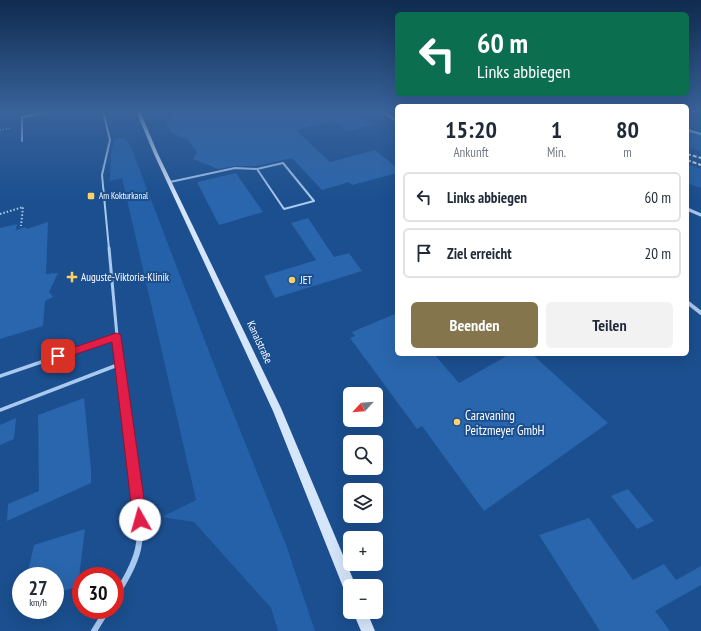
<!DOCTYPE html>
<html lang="de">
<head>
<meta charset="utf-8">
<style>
	:root { --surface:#fff; --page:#f2f2f3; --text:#1f2937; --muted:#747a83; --line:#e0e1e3; --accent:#84754c }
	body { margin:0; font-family:"PT Sans Narrow",sans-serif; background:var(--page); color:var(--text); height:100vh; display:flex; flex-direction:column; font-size:15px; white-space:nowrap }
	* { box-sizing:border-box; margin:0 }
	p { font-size:13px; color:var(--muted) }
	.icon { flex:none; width:22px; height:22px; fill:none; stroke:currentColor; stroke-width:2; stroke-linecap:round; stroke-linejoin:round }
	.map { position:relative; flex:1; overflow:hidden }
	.side { position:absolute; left:395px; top:104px; width:294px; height:252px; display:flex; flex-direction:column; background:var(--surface); border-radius:6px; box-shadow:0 4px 16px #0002 }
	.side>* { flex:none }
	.top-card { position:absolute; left:395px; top:12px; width:294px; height:84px; border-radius:6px; box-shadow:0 4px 16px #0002; background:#0b6e4f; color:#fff; overflow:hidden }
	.needle { width:26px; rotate:244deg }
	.tools { position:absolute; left:343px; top:387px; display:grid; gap:8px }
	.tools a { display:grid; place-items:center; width:40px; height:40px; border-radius:6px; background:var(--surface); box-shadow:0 4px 16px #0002; font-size:20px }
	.speed { position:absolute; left:12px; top:567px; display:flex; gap:8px; font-size:20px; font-weight:700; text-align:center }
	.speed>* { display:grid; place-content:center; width:52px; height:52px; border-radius:50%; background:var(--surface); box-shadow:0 4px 16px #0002; line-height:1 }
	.speed small { font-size:10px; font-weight:400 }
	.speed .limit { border:6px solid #d22; background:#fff; color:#111 }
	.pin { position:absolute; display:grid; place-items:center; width:34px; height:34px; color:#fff; margin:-17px; border-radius:8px; box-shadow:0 2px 6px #0006 }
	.me { position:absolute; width:44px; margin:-22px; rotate:353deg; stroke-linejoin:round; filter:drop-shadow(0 0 3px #0008) }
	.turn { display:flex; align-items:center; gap:14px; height:84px; padding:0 16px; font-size:18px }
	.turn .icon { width:52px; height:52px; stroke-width:2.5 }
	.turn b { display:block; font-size:28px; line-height:34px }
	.eta { display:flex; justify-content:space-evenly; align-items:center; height:68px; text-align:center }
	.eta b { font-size:24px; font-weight:700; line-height:28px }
	.button { display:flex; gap:8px; margin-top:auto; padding:8px 16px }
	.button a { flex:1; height:46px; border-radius:6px; background:var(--accent); color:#fff; font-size:16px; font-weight:700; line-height:46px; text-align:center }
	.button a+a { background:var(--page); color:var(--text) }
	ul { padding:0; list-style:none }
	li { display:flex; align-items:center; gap:12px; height:50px; margin:0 8px 6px; padding:0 8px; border:2px solid var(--line); border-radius:6px }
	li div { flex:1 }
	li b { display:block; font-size:15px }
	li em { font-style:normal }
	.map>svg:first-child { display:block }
</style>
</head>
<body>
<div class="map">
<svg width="701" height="631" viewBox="0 0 701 631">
	<rect width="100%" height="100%" fill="#1b4f8f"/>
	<!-- green -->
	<path fill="#2461a8" d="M 687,131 L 701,135 L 701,152 L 687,147 Z
		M 125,137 L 131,147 L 218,375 L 286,545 L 315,631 L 278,631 L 271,608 L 194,522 L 162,517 L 196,500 L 122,178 L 110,181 L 111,155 L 114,139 Z
		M 687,164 L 701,169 L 701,188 L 687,183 Z"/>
	<!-- building -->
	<path fill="#2a66ad" d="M 176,111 L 350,111 L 372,125 L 346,131 L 334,121 L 296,130 L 330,162 L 375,150 L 397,168 L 397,173 L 352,185 L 349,182 L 322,190 L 292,158 L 256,166 L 235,166 L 218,169 L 193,159 L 197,152 L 187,139 L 172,133 L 166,124 Z
		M 236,173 L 263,212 L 219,225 L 197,182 Z
		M 308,218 L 334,257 L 349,253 L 362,271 L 275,298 L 264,276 L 316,260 L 291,223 Z
		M 48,222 L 46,274 L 58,273 L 49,292 L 53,297 L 45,301 L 43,326 L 0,339 L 0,228 L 17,224 L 16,230 L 26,227 L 27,229 Z
		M 397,313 L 397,354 L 434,354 L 459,383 L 510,354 L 532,354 L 608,423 L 484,511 L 422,426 L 417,429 L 350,338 L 355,336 L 352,332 Z
		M 84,398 L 91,469 L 91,483 L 7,521 L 8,504 L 39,491 L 38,415 Z
		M 16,418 L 14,439 L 0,445 L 0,425 Z
		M 628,489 L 654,521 L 637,529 L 611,496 Z
		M 589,518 L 633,580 L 664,564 L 676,580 L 701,566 L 701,585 L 655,611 L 670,631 L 600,631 L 539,535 Z
		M 85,529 L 78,586 L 55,594 L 55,576 L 27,576 L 34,545 Z"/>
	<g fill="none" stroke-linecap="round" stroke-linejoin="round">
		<!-- path-far1 -->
		<path stroke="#a9c9ee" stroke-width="1.5" stroke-dasharray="1 2" stroke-linecap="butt" d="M 0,130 L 11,128"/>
		<!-- path -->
		<path stroke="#a9c9ee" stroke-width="2" stroke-dasharray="1.5 2" stroke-linecap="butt" d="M 0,214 L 23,207 L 21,226"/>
		<!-- lane-far2 -->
		<path stroke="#a9c9ee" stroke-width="2" d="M 103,111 L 110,140 L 102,175 L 109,249
			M 22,141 L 22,117 L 53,111
			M 283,163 L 314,201 L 284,209 L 257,169 Z
			M 170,182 L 235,168 L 257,169"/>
		<!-- lane-far1 -->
		<path stroke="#a9c9ee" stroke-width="3" d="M 109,248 L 118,347
			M 85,347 L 116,337"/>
		<!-- lane -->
		<path stroke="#a9c9ee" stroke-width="3.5" d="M 0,376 L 88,346
			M 0,410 L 120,364 L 118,346"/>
		<!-- street-far4 -->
		<path stroke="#a9c9ee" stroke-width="2.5" d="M 381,111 L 397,121
			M 687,130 L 701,134"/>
		<!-- street-far3 -->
		<path stroke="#a9c9ee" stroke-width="3" d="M 687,209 L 701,215"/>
		<!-- street-far2 -->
		<path stroke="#a9c9ee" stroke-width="4" d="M 687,302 L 701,313"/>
		<!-- street-far1 -->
		<path stroke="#a9c9ee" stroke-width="5" d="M 120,364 L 134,472"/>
		<!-- street -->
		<path stroke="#a9c9ee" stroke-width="6" d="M 115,597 C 124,582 134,566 138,549 C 144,524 137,496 134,471
			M 94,631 L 107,610"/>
		<!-- secondary -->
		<path fill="#d6e6fa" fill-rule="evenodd" d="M 136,111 L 140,111 L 158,154 L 281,408 L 356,586 L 350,586 L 350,594 L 345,592 L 273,411 L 154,154 Z
			M 353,612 L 367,612 L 375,631 L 361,631 Z"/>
		<!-- rail -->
		<path stroke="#fff" stroke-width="2" stroke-dasharray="4 2" stroke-linecap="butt" d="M 687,154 L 701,158
			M 687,160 L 701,165"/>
	</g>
	<!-- sky -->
	<linearGradient id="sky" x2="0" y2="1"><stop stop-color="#0f2b4f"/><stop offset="0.56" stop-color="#39639b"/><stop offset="1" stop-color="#39639b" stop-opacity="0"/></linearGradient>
	<rect width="701" height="199" fill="url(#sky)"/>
	<!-- route -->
	<path fill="#e11d48" stroke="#92132f" d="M 116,333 L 120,334 L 121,337 L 147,520 L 145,524 L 140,526 L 135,524 L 133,520 L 112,342 L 58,360 L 55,359 L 53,356 L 55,354 Z"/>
	<!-- markers -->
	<g fill="#ffd166" stroke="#1b4f8f" stroke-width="1.5">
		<rect x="87" y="192" width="8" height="8" rx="2"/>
		<path d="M70 271h4v4h4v4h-4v4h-4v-4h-4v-4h4z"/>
		<circle cx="292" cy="280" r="4"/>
		<circle cx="457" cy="422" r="4"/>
	</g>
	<g text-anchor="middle" stroke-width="4" stroke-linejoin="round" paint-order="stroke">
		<!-- far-poi labels -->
		<g font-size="9" fill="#fff" stroke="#1b4f8f" text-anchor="start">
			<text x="99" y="199">Am Kokturkanal</text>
		</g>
		<!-- poi labels -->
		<g font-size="11" fill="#fff" stroke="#1b4f8f" text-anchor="start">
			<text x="81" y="281">Auguste-Viktoria-Klinik</text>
			<text x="300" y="284">JET</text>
		</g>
		<!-- street labels -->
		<g font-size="11" fill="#fff" stroke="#1b4f8f">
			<text transform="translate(260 342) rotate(65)" y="4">Kanalstraße</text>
		</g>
		<!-- near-poi labels -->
		<g font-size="13" fill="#fff" stroke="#1b4f8f" text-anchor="start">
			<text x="465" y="420">Caravaning<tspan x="465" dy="15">Peitzmeyer GmbH</tspan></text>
		</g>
	</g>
</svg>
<div class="tools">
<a><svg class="needle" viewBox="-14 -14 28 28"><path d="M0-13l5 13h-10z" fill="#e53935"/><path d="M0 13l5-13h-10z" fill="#747a83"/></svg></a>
<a><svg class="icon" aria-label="search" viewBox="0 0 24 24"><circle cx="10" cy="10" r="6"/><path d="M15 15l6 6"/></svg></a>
<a><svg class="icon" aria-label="layers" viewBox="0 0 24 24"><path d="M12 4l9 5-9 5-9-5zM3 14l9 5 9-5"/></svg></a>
<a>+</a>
<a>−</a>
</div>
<div class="speed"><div>27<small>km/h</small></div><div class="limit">30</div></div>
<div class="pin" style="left:58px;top:356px;background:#d93025"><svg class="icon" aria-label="arrive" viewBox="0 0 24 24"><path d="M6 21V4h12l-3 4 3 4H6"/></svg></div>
<svg class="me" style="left:140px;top:520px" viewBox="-20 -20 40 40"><circle r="19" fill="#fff"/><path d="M0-13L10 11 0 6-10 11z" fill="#e11d48"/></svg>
<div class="top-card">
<div class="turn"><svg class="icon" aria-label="left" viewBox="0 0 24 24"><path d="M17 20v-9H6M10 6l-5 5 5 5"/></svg><div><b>60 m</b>Links abbiegen</div></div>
</div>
<section class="side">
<div class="eta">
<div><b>15:20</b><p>Ankunft</p></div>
<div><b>1</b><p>Min.</p></div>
<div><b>80</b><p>m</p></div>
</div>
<ul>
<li><svg class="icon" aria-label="left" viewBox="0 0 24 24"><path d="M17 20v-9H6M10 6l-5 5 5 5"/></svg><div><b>Links abbiegen</b></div><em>60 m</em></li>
<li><svg class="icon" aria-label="arrive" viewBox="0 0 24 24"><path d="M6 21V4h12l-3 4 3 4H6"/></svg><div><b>Ziel erreicht</b></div><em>20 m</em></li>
</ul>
<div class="button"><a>Beenden</a><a>Teilen</a></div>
</section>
</div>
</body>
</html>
